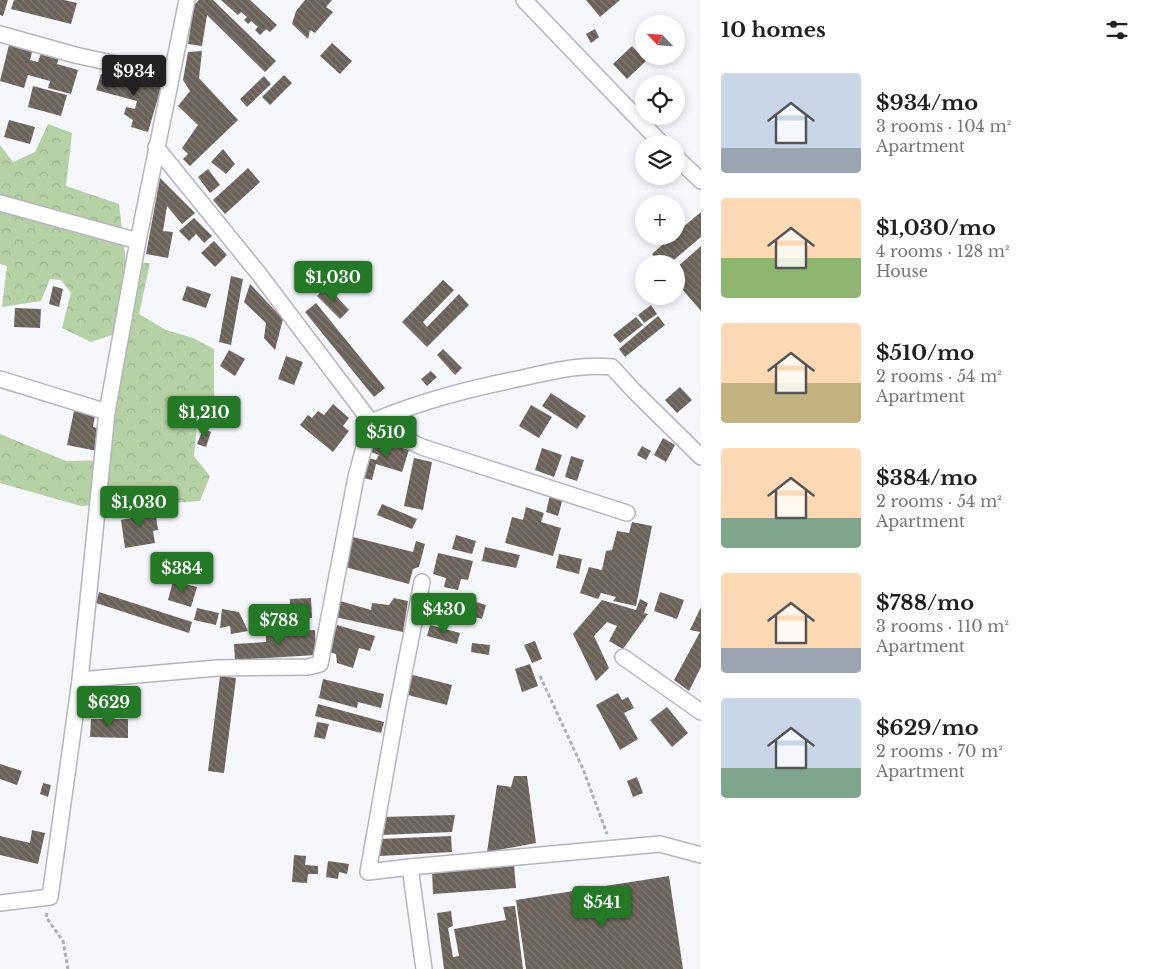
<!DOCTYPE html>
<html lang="en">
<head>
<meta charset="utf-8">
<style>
	:root { --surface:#fff; --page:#f6f6f6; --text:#202124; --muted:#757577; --accent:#237926 }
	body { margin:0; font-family:"Libre Baskerville",serif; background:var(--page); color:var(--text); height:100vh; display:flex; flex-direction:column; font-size:19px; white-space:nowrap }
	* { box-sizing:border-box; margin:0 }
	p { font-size:16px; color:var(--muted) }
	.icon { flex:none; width:28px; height:28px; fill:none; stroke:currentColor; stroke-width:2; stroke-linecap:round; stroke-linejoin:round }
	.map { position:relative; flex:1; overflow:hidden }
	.panel { display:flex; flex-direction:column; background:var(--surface); width:450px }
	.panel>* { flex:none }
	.needle { width:32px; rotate:295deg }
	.buttons { position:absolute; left:635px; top:15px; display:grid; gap:10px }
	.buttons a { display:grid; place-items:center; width:50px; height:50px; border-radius:50%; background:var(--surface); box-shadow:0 2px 8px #0003; font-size:25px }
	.price { position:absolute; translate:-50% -42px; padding:0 11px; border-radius:5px; background:var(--accent); color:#fff; font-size:16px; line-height:32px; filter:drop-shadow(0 1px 2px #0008) }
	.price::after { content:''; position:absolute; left:50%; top:30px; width:15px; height:11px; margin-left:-8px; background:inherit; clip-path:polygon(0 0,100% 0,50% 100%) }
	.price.active { background:#222; color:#fff }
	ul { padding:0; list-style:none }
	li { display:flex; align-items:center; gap:15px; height:125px; padding:0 20px }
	li span { display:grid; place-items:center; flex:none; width:140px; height:100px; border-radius:5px; color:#555 }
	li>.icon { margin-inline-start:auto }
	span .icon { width:60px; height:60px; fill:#fffc; stroke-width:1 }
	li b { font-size:21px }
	h2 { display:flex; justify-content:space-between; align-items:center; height:60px; padding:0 20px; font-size:21px }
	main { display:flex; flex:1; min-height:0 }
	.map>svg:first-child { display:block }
	.forest { fill:url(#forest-crowns) }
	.building { fill:url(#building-back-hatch) }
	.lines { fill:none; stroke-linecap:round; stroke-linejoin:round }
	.minor-casing { stroke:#b5b4c0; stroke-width:18 }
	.path { stroke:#afafb5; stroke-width:3; stroke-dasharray:4 2.5; stroke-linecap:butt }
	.minor { stroke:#fff; stroke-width:15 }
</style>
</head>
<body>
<main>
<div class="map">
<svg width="701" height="969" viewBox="0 0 701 969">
	<defs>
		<pattern id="forest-crowns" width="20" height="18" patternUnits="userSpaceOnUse" patternTransform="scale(1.25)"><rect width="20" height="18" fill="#b6d1a4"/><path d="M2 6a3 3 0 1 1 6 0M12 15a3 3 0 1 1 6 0" fill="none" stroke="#9db48e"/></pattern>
		<pattern id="building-back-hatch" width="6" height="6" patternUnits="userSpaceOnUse" patternTransform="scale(1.25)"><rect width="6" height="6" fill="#6a6259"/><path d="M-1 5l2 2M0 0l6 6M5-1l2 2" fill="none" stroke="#807a74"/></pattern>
	</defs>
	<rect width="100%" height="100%" fill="#f6f6fd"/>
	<polygon class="forest" points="48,124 72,133 66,186 119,204 126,262 150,263 139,314 166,330 193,338 214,349 214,402 212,419 197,425 194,456 210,476 200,501 170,503 134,490 108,504 81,506 0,483 0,434 66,461 111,460 103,388 115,334 91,342 62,328 71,293 61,280 50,279 41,301 2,307 7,266 0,264 0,145 13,162 35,152"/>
	<g class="building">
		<polygon points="0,0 8,0 3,16 0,15"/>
		<polygon points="14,0 64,0 77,3 71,24 11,9"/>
		<polygon points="199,0 213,0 276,61 265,72 207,15 202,46 188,44 194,5"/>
		<polygon points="221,0 250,0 277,25 270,32 266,29 260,35 255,30 258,27 251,21 248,24 244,20 247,17 241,12 238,15"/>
		<polygon points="305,0 332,0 326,7 333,12 315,33 310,30 308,39 292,24 296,11"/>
		<polygon points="586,0 620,0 600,17"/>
		<polygon points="595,29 599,37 591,43 586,34"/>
		<polygon points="332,43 352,61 340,74 320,56"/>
		<polygon points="9,45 32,52 30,60 38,62 41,53 59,57 57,64 78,70 71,94 48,88 50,81 28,75 24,88 0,81"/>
		<polygon points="632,46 646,61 627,79 613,64"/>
		<polygon points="202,51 199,78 238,120 190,166 183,159 188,154 182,148 198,125 178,106 190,91 183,80 188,52"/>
		<polygon points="101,74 128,82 130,75 162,84 148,132 131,127 133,120 124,114 126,107 135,109 137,101 96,90"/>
		<polygon points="284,75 292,83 270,105 262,97"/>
		<polygon points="264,76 271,84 247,107 240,99"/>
		<polygon points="33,86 67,95 61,116 28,107"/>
		<polygon points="9,120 35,127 30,144 4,137"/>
		<polygon points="223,149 235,164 226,174 211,162"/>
		<polygon points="248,168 260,182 225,214 213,200"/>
		<polygon points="208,169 220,185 210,193 198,177"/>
		<polygon points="160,178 195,213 182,224 167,206 163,231 173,232 168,258 146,254"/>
		<polygon points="701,212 701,237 669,264 660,264 652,254 672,236 676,236 676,233"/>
		<polygon points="194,218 212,236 204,243 196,234 189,241 179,231"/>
		<polygon points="214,241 227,255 215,267 201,253"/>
		<polygon points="701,246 701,311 676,282 676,268"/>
		<polygon points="231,276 243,279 231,345 219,342"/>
		<polygon points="443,280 454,290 423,322 427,327 459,294 469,305 427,347 402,322"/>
		<polygon points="250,284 283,319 275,350 264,338 266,323 244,302"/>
		<polygon points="53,286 63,289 59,307 49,304"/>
		<polygon points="187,286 211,294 206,308 182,300"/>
		<polygon points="327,286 349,310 340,319 317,296"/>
		<polygon points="316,303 385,388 374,397 305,312"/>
		<polygon points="651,305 657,314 644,323 638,315"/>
		<polygon points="15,308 41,309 40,328 14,327"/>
		<polygon points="658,316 665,325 625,357 619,349"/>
		<polygon points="636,317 643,325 620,343 613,335"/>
		<polygon points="443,349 462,368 455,375 437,355"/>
		<polygon points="229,350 245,359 235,376 220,366"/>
		<polygon points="286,356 303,362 294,385 278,379"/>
		<polygon points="431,371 437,377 427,386 421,379"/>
		<polygon points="680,387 692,400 677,413 665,400"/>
		<polygon points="551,393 586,416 577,429 542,406"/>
		<polygon points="333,404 349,418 343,426 349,431 333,452 300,425 308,415 312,418 318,411 324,415"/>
		<polygon points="531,405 552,417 539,438 519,426"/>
		<polygon points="74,411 95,415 93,427 101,429 97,451 67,445"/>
		<polygon points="203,429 211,432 206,447 197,444"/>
		<polygon points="663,438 675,445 666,462 654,455"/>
		<polygon points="375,439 409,450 402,472 376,464 372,480 363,478 368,458 376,460 379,455 371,452"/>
		<polygon points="642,446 651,451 646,460 637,455"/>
		<polygon points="542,448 562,455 554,477 535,470"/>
		<polygon points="571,456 584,460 577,481 565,477"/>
		<polygon points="414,458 432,462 423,510 404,506"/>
		<polygon points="550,495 563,498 558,516 546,512"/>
		<polygon points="382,504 417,519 412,529 377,515"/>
		<polygon points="147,505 149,517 156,516 158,530 153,531 155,543 125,548 121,520 131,518 129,508"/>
		<polygon points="526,507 544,513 541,522 561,528 553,556 505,543 512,517 523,520"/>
		<polygon points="632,522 652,526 636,606 613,601 616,597 601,593 598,599 580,593 589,567 602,570 606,551 612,550 617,531 629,533"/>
		<polygon points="456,535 476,541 472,554 452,549"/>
		<polygon points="353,537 413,552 416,541 425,544 419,567 413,569 409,584 345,567"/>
		<polygon points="485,547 520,555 516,568 482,561"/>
		<polygon points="438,553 473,561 468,580 461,579 458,590 444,587 446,578 433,574"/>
		<polygon points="559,554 582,559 579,574 556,568"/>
		<polygon points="173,581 197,587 191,607 168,600"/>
		<polygon points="99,592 192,622 189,633 96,603"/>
		<polygon points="660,592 684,600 677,619 654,611"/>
		<polygon points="448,594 486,605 482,619 444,608"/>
		<polygon points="311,598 312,618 290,619 290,599"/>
		<polygon points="394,598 408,601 403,632 335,617 340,601 371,610 372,603 389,605"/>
		<polygon points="640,599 648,603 644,613 648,614 623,649 609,641 617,626 607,622 594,636 609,668 596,681 573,634 602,600 636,610"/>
		<polygon points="701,607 701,667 689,691 674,680 700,632 690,630"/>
		<polygon points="197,608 219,613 216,625 194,620"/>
		<polygon points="222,609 239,612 248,631 231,634 230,626 220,628"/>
		<polygon points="337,625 375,636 370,651 359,648 353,668 337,663 336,654 329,652"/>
		<polygon points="430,625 460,633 457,644 427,636"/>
		<polygon points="315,630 316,655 235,660 234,644 266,642 266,633"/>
		<polygon points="535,641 542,659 532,663 524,645"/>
		<polygon points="472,643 490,645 489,655 471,652"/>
		<polygon points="530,664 538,686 522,692 515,669"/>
		<polygon points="409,674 452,685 447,705 404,694"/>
		<polygon points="220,676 236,678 224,773 208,771"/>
		<polygon points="323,679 384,694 381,708 358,702 357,708 319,698"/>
		<polygon points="618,693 622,700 628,697 634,708 624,713 638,739 620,750 596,705"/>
		<polygon points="318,704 384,722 381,733 315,716"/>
		<polygon points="667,707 688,733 672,747 650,720"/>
		<polygon points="91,719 128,719 128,738 90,737"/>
		<polygon points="317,722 329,724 325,739 314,737"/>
		<polygon points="0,764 22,771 17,785 0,779"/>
		<polygon points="514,776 527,776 536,843 487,852 497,785 511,787"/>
		<polygon points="637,777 643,793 633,797 627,781"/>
		<polygon points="43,783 51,785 48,797 40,794"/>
		<polygon points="455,815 452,832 381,835 382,817"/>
		<polygon points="32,830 45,833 38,864 0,855 0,836 30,843"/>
		<polygon points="451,836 452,852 380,856 379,839"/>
		<polygon points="294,855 306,856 305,865 318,866 318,874 308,874 307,883 292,882"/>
		<polygon points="328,861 349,864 347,874 339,872 338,879 326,877"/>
		<polygon points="514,865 516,888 433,894 432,871"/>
		<polygon points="669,876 683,969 526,969 516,900"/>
		<polygon points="515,906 523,969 444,969 437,913 451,911 453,926 448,928 453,957 459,956 454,929 506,920 503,907"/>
	</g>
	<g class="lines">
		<defs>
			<g id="minor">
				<polyline points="524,0 662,144"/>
				<polyline points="0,34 75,55 171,76"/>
				<polyline points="156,147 259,274 371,422 422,447 627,513"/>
				<polyline points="676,157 701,181"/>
				<polyline points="0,203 138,241"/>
				<polyline points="0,379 107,412"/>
				<path d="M371,422C421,401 468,389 522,378C554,371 579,364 612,367L634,391L701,457"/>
				<polyline points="422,582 397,708 368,872 410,867 424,969"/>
				<polyline points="623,657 701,712"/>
				<polyline points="80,680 217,668 308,667 320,664 356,477 371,422"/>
				<polyline points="410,867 660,844 701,855"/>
				<polyline points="0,903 50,897 80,680 107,412 138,241 187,0"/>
			</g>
		</defs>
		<use href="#minor" class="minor-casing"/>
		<g class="path">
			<polyline points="540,676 583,769 607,834"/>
			<polyline points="47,913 46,917 63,941 68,969"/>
		</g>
		<use href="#minor" class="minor"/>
	</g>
</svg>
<div class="buttons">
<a><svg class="needle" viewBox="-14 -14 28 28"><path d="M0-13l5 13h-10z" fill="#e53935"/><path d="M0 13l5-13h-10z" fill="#757577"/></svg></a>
<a><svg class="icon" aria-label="locate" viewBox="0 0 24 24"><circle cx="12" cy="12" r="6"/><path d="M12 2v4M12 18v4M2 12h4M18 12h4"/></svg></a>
<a><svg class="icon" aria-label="layers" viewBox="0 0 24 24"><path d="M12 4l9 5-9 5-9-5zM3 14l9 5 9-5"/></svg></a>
<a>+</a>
<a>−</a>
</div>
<b class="price active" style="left:134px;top:97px">$934</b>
<b class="price" style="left:333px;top:303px">$1,030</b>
<b class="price" style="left:204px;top:438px">$1,210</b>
<b class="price" style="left:386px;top:458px">$510</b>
<b class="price" style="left:139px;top:528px">$1,030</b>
<b class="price" style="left:182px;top:594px">$384</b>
<b class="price" style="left:444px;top:635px">$430</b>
<b class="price" style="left:279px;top:646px">$788</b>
<b class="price" style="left:109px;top:728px">$629</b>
<b class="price" style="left:602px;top:928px">$541</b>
</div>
<section class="panel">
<h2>10 homes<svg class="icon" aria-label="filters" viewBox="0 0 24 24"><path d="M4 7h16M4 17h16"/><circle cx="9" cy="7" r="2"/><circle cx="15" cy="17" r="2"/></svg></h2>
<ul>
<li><span style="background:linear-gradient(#c9d6e8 75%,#9aa5b1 0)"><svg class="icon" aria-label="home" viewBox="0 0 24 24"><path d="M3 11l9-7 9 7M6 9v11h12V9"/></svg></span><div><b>$934/mo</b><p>3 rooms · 104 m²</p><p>Apartment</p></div></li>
<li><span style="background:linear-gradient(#ffd9b3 60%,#8fb573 0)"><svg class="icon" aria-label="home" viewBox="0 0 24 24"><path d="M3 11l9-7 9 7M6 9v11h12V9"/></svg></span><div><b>$1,030/mo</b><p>4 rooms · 128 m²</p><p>House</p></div></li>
<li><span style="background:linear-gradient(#ffd9b3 60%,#c2b280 0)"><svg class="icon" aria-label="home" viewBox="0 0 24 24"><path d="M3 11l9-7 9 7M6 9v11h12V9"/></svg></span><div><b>$510/mo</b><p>2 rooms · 54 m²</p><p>Apartment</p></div></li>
<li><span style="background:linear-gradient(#ffd9b3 70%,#7fa58c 0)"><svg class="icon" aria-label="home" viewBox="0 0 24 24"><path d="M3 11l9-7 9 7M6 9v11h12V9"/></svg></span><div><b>$384/mo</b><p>2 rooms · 54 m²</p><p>Apartment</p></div></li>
<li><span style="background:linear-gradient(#ffd9b3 75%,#9aa5b1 0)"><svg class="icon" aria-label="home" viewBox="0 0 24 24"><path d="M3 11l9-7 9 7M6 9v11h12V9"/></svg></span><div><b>$788/mo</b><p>3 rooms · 110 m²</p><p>Apartment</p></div></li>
<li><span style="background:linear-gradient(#c9d6e8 70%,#7fa58c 0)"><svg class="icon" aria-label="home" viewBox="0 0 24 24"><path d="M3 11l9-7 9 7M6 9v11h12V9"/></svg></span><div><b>$629/mo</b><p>2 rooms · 70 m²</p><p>Apartment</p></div></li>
</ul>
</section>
</main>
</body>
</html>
